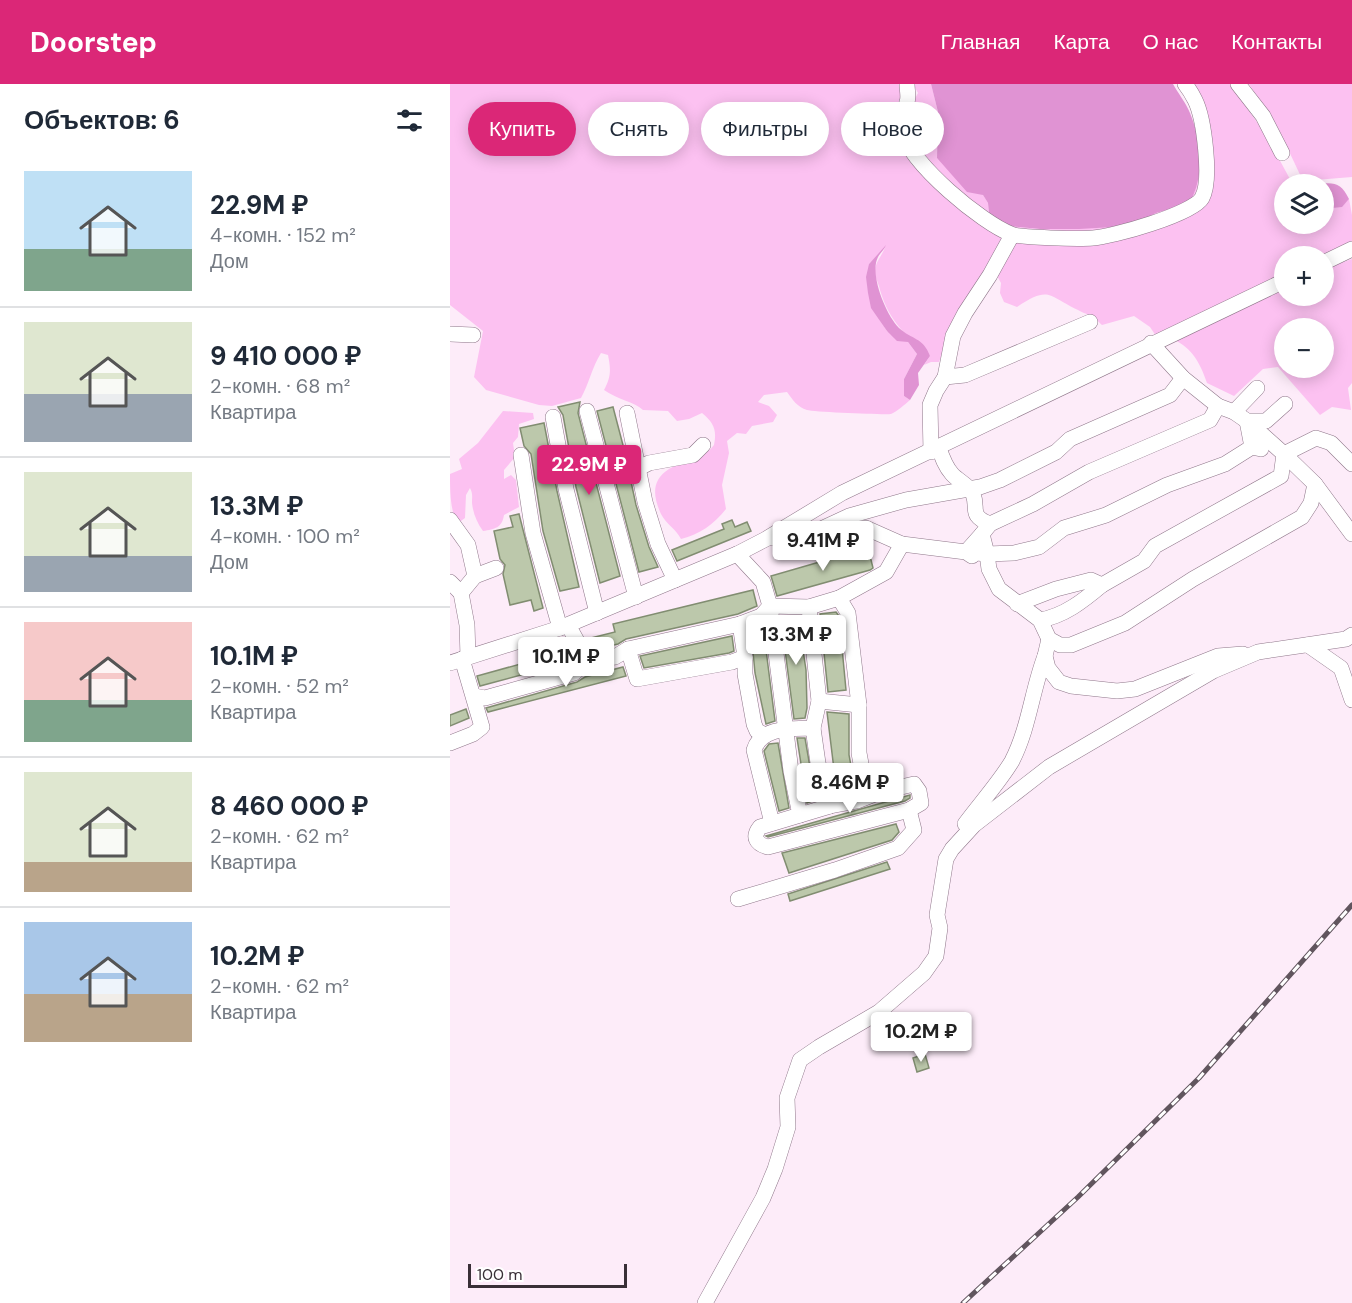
<!DOCTYPE html>
<html lang="ru">
<head>
<meta charset="utf-8">
<style>
	:root { --surface:#fff; --page:#f2f2f3; --text:#1f2937; --muted:#747a83; --line:#e0e1e3; --accent:#db2777 }
	body { margin:0; font-family:"DM Sans",sans-serif; background:var(--page); color:var(--text); height:100vh; display:flex; flex-direction:column; font-size:22px; white-space:nowrap }
	* { box-sizing:border-box; margin:0 }
	p { font-size:20px; color:var(--muted) }
	.icon { flex:none; width:33px; height:33px; fill:none; stroke:currentColor; stroke-width:2; stroke-linecap:round; stroke-linejoin:round }
	.map { position:relative; flex:1; overflow:hidden }
	.panel { display:flex; flex-direction:column; background:var(--surface); width:450px }
	.panel>* { flex:none }
	.hud { position:absolute; left:18px; top:18px; width:570px; height:54px; display:flex; gap:12px }
	.tools { position:absolute; left:824px; top:90px; display:grid; gap:12px }
	.tools a { display:grid; place-items:center; width:60px; height:60px; border-radius:50%; background:var(--surface); box-shadow:0 3px 15px #0003; font-size:30px }
	.scale { position:absolute; left:18px; bottom:15px; width:159px; box-sizing:border-box; padding-left:6px; border:3px solid #392f37; border-top:0; font-size:16px; line-height:21px; white-space:nowrap; color:#392f37; -webkit-text-stroke:4px #fff; paint-order:stroke }
	.price { position:absolute; translate:-50% -51px; padding:0 14px; border-radius:6px; background:#fff; color:#222; font-size:20px; line-height:39px; filter:drop-shadow(0 2px 3px #0008) }
	.price::after { content:''; position:absolute; left:50%; top:36px; width:18px; height:14px; margin-left:-9px; background:inherit; clip-path:polygon(0 0,100% 0,50% 100%) }
	.price.current { background:var(--accent); color:#fff }
	ul { padding:0; list-style:none }
	li { display:flex; align-items:center; gap:18px; height:150px; padding:0 24px }
	li+li { border-top:2px solid var(--line) }
	li span { display:grid; place-items:center; flex:none; width:168px; height:120px; border-radius:0px; color:#555 }
	li>.icon { margin-inline-start:auto }
	span .icon { width:72px; height:72px; fill:#fffc; stroke-width:1 }
	li b { font-size:26px }
	h2 { display:flex; justify-content:space-between; align-items:center; height:72px; padding:0 24px; font-size:26px }
	.tag { padding:0 21px; border-radius:27px; background:var(--surface); box-shadow:0 3px 15px #0003; font-size:21px; line-height:54px }
	.tag.current { background:var(--accent); color:#fff }
	header { display:flex; align-items:center; gap:36px; box-sizing:border-box; height:84px; padding:0 30px; background:var(--accent); color:#fff }
	header strong { font-size:28px }
	nav { display:flex; gap:33px; margin-inline-start:auto; font-size:21px }
	main { display:flex; flex:1; min-height:0 }
	.map>svg:first-child { display:block }
	.green { fill:#fcc1f1; fill-rule:evenodd }
	.water { fill:#e093d3 }
	.building { fill:#bcc8ab; stroke:#818d71; stroke-width:1.5 }
	.lines { fill:none; stroke-linecap:round; stroke-linejoin:round }
	.minor-casing { stroke:#8f778a; stroke-width:16 }
	.minor { stroke:#fff; stroke-width:15 }
	.rail-casing { stroke:#61555e; stroke-width:5 }
	.rail { stroke:#fff; stroke-width:3; stroke-dasharray:9; stroke-linecap:butt }
</style>
</head>
<body>
<header>
<strong>Doorstep</strong>
<nav><a>Главная</a><a>Карта</a><a>О нас</a><a>Контакты</a></nav>
</header>
<main>
<section class="panel">
<h2>Объектов: 6<svg class="icon" aria-label="filters" viewBox="0 0 24 24"><path d="M4 7h16M4 17h16"/><circle cx="9" cy="7" r="2"/><circle cx="15" cy="17" r="2"/></svg></h2>
<ul>
<li><span style="background:linear-gradient(#bfe0f5 65%,#7fa58c 0)"><svg class="icon" aria-label="home" viewBox="0 0 24 24"><path d="M3 11l9-7 9 7M6 9v11h12V9"/></svg></span><div><b>22.9M ₽</b><p>4-комн. · 152 m²</p><p>Дом</p></div></li>
<li><span style="background:linear-gradient(#dfe7d0 60%,#9aa5b1 0)"><svg class="icon" aria-label="home" viewBox="0 0 24 24"><path d="M3 11l9-7 9 7M6 9v11h12V9"/></svg></span><div><b>9 410 000 ₽</b><p>2-комн. · 68 m²</p><p>Квартира</p></div></li>
<li><span style="background:linear-gradient(#dfe7d0 70%,#9aa5b1 0)"><svg class="icon" aria-label="home" viewBox="0 0 24 24"><path d="M3 11l9-7 9 7M6 9v11h12V9"/></svg></span><div><b>13.3M ₽</b><p>4-комн. · 100 m²</p><p>Дом</p></div></li>
<li><span style="background:linear-gradient(#f6c9c9 65%,#7fa58c 0)"><svg class="icon" aria-label="home" viewBox="0 0 24 24"><path d="M3 11l9-7 9 7M6 9v11h12V9"/></svg></span><div><b>10.1M ₽</b><p>2-комн. · 52 m²</p><p>Квартира</p></div></li>
<li><span style="background:linear-gradient(#dfe7d0 75%,#b9a48a 0)"><svg class="icon" aria-label="home" viewBox="0 0 24 24"><path d="M3 11l9-7 9 7M6 9v11h12V9"/></svg></span><div><b>8 460 000 ₽</b><p>2-комн. · 62 m²</p><p>Квартира</p></div></li>
<li><span style="background:linear-gradient(#a9c7e8 60%,#b9a48a 0)"><svg class="icon" aria-label="home" viewBox="0 0 24 24"><path d="M3 11l9-7 9 7M6 9v11h12V9"/></svg></span><div><b>10.2M ₽</b><p>2-комн. · 62 m²</p><p>Квартира</p></div></li>
</ul>
</section>
<div class="map">
<svg width="902" height="1219" viewBox="0 0 902 1219">
	<rect width="100%" height="100%" fill="#fdecf9"/>
	<g class="green">
		<path d="M0,0H453L455,63L461,80L554,153L500,249L489,278H481L474,281L480,272C455,250 440,239 430,206C429,200 425,194 425,188C425,177 433,171 435,163L419,180L430,236L437,247L458,258L467,270L454,295V312L460,316C454,321 448,327 441,330C436,331 364,328 357,326C347,323 343,316 337,308L314,311L308,318L319,322L327,331L323,338L302,342L296,350L287,349L277,357L279,369L272,401L276,425C263,441 250,450 231,455C226,445 216,440 211,430C203,413 201,396 219,385C227,380 238,379 246,376C253,373 259,367 264,361C267,346 264,339 252,329L239,335L227,337L218,327L193,326C185,318 166,315 154,306C161,293 161,286 158,271L151,269C142,283 139,300 131,314L102,322L89,321L36,306L24,293L33,247L0,221Z"/>
		<polygon points="463,0 481,0 488,28 487,74 533,111 538,119 539,129 493,95 458,50 459,25 468,9"/>
		<path d="M740,0H780L816,51L841,97L848,100H834V140H873V119L891,123L899,115L902,131V160L873,172H834V193L706,252L700,243L684,232L652,241C640,229 641,233 628,226C598,212 600,201 567,223L554,218L550,209L551,199L546,190L558,142L590,145L681,142L706,129L739,120L751,77Z"/>
		<polygon points="799,0 902,0 902,93 853,97 828,44"/>
		<path d="M902,175V299L898,304L901,326L882,323L870,331L828,283L813,285L784,312L757,299C750,279 743,265 723,255L834,202V212H873V185ZM834,244H873V284H834Z"/>
		<path d="M53,327L83,329L84,335L69,340L68,353L63,359L65,373L54,386V395L61,391L66,396L69,423L54,431C52,444 45,445 33,447C27,439 23,429 22,419C22,412 23,410 20,404L16,411L15,434L8,439C0,429 0,405 0,390L12,385L9,375L28,359Z"/>
	</g>
	<g class="water">
		<path d="M481,0H723C728,9 736,19 740,29C752,58 755,92 739,120L706,129L681,142L629,145H590L558,142L539,129L538,119L533,111L517,108L487,74L488,28Z"/>
		<path d="M868,100C885,98 891,99 899,115L892,123L882,124L873,119V100Z"/>
		<path d="M436,161C434,166 430,169 428,173C419,190 436,231 449,244C462,256 473,253 480,272L468,289L469,301L460,316L454,312V295L467,270L458,258L447,257L437,247L421,224L418,209L416,193L419,180Z"/>
	</g>
	<g class="building">
		<polygon points="130,318 128,329 170,492 150,499 126,403 113,331 108,323"/>
		<polygon points="163,323 174,365 186,421 199,463 208,483 189,488 147,327"/>
		<polygon points="94,339 107,407 129,503 110,507 93,447 81,370 74,362 70,344"/>
		<polygon points="69,430 93,524 84,527 81,516 60,521 53,490 55,481 50,475 44,447 63,443 60,432"/>
		<polygon points="282,436 285,443 297,438 301,447 227,477 222,466 274,445 272,440"/>
		<polygon points="418,464 423,484 420,486 327,512 321,492"/>
		<polygon points="303,506 307,522 288,530 176,555 168,560 143,566 137,555 165,548 163,540"/>
		<polygon points="386,528 389,532 396,606 378,608 370,530"/>
		<polygon points="348,533 356,586 357,624 355,634 344,635 331,535"/>
		<polygon points="313,542 325,637 316,640 305,589 301,546"/>
		<polygon points="282,552 284,567 279,569 194,584 190,572"/>
		<polygon points="121,566 123,577 30,602 27,592"/>
		<polygon points="173,583 176,592 38,628 36,624 127,598 135,593"/>
		<polygon points="16,625 19,634 0,642 0,631"/>
		<polygon points="377,628 399,630 399,671 402,687 406,693 408,706 404,708 387,710"/>
		<polygon points="347,654 355,654 362,695 365,716 357,719"/>
		<polygon points="328,659 339,724 329,727 314,667 319,660"/>
		<polygon points="460,711 460,714 455,717 318,753 316,752"/>
		<polygon points="446,740 449,748 442,756 339,789 332,769"/>
		<polygon points="437,778 440,785 340,817 338,810"/>
		<polygon points="475,970 479,984 467,988 463,974"/>
	</g>
	<g class="lines">
		<defs>
			<g id="minor">
				<path d="M457,0C457,6 459,13 457,18C455,30 450,37 453,49C461,80 532,139 561,150C569,154 631,155 643,154C662,153 743,130 752,114C762,96 754,34 745,16C742,10 739,5 735,0"/>
				<polyline points="788,0 813,32 832,69"/>
				<polyline points="873,179 902,165"/>
				<polyline points="0,250 23,251"/>
				<polyline points="701,259 733,294 768,322 784,328 797,337 816,337 835,320"/>
				<polyline points="495,293 515,291 640,238"/>
				<polyline points="137,327 186,513"/>
				<polyline points="784,328 807,304"/>
				<polyline points="177,329 195,418 208,460 225,496"/>
				<polyline points="103,333 116,405 147,529"/>
				<path d="M489,364C492,373 495,382 502,390C508,397 519,401 523,410C529,425 518,431 540,440L532,450L537,470L539,485L549,505L590,536L599,555L610,561H621L675,539L743,495L852,433L861,419L865,400"/>
				<polyline points="481,368 480,321 486,307 495,293 503,252 515,229 540,191 562,151"/>
				<polyline points="71,371 83,449 110,544"/>
				<polyline points="902,380 881,359 866,354 834,370 865,400 902,450"/>
				<polyline points="189,384 199,379 243,371 253,361"/>
				<polyline points="0,436 18,461 25,492 11,509"/>
				<polyline points="540,440 583,420 639,388 760,336 768,322"/>
				<polyline points="371,445 399,432 456,416 530,403 550,396 606,368 620,355 720,311 733,294"/>
				<polyline points="532,450 516,468 537,470 564,469 589,463 614,444 656,431 717,401 775,380 802,363 811,365"/>
				<polyline points="324,454 371,445 416,444 452,460 516,468 522,472"/>
				<polyline points="287,470 313,498 320,522 341,687 350,731"/>
				<polyline points="25,492 46,484"/>
				<polyline points="0,498 11,509 17,541 18,573"/>
				<polyline points="389,514 398,529 409,621 409,669 412,685 427,700 430,708"/>
				<polyline points="567,520 606,505 641,496 652,501 694,477 705,462 831,392 834,370 797,337 802,363"/>
				<polyline points="359,523 369,617 363,644"/>
				<path d="M590,536C614,532 633,517 652,501"/>
				<polyline points="118,541 138,577"/>
				<polyline points="599,555 595,572 598,584 609,598 621,602 667,607 685,605 768,572 793,570"/>
				<polyline points="858,561 891,584 902,616"/>
				<polyline points="178,565 290,540 311,532 320,522 359,523 389,514 436,488 452,460"/>
				<polyline points="295,573 295,590 304,640 307,647 315,651"/>
				<polyline points="0,579 110,544 287,470 316,455 392,409 834,197"/>
				<polyline points="24,612 35,614 124,589 138,577 165,573 178,565 187,595 282,578 295,573 290,540"/>
				<polyline points="369,617 409,621"/>
				<polyline points="0,659 23,650 32,643 12,575"/>
				<path d="M464,700L469,707L471,719L459,726L318,763C306,760 302,753 310,743L380,722L407,717L430,708Z"/>
				<path d="M322,739L304,666C311,642 343,645 363,644L368,679L380,722"/>
				<path d="M515,740C529,721 551,696 562,677C579,644 582,606 595,572"/>
				<polyline points="288,815 385,786 448,764 464,746 459,726"/>
				<polyline points="255,1219 313,1114 325,1085 338,1043 337,1014 350,976 369,963 429,928 474,889 486,872 490,844 487,831 496,775 502,765 524,741 599,683 763,587 808,568 896,555 902,551"/>
			</g>
		</defs>
		<use href="#minor" class="minor-casing"/>
		<use href="#minor" class="minor"/>
		<defs>
			<polyline id="rail" points="513,1219 628,1113 749,994 902,821"/>
		</defs>
		<use href="#rail" class="rail-casing"/>
		<use href="#rail" class="rail"/>
	</g>
</svg>
<div class="tools">
<a><svg class="icon" aria-label="layers" viewBox="0 0 24 24"><path d="M12 4l9 5-9 5-9-5zM3 14l9 5 9-5"/></svg></a>
<a>+</a>
<a>−</a>
</div>
<div class="scale">100 m</div>
<b class="price current" style="left:139px;top:412px">22.9M ₽</b>
<b class="price" style="left:373px;top:488px">9.41M ₽</b>
<b class="price" style="left:346px;top:582px">13.3M ₽</b>
<b class="price" style="left:116px;top:604px">10.1M ₽</b>
<b class="price" style="left:400px;top:730px">8.46M ₽</b>
<b class="price" style="left:471px;top:979px">10.2M ₽</b>
<div class="hud">
<a class="tag current">Купить</a>
<a class="tag">Снять</a>
<a class="tag">Фильтры</a>
<a class="tag">Новое</a>
</div>
</div>
</main>
</body>
</html>
